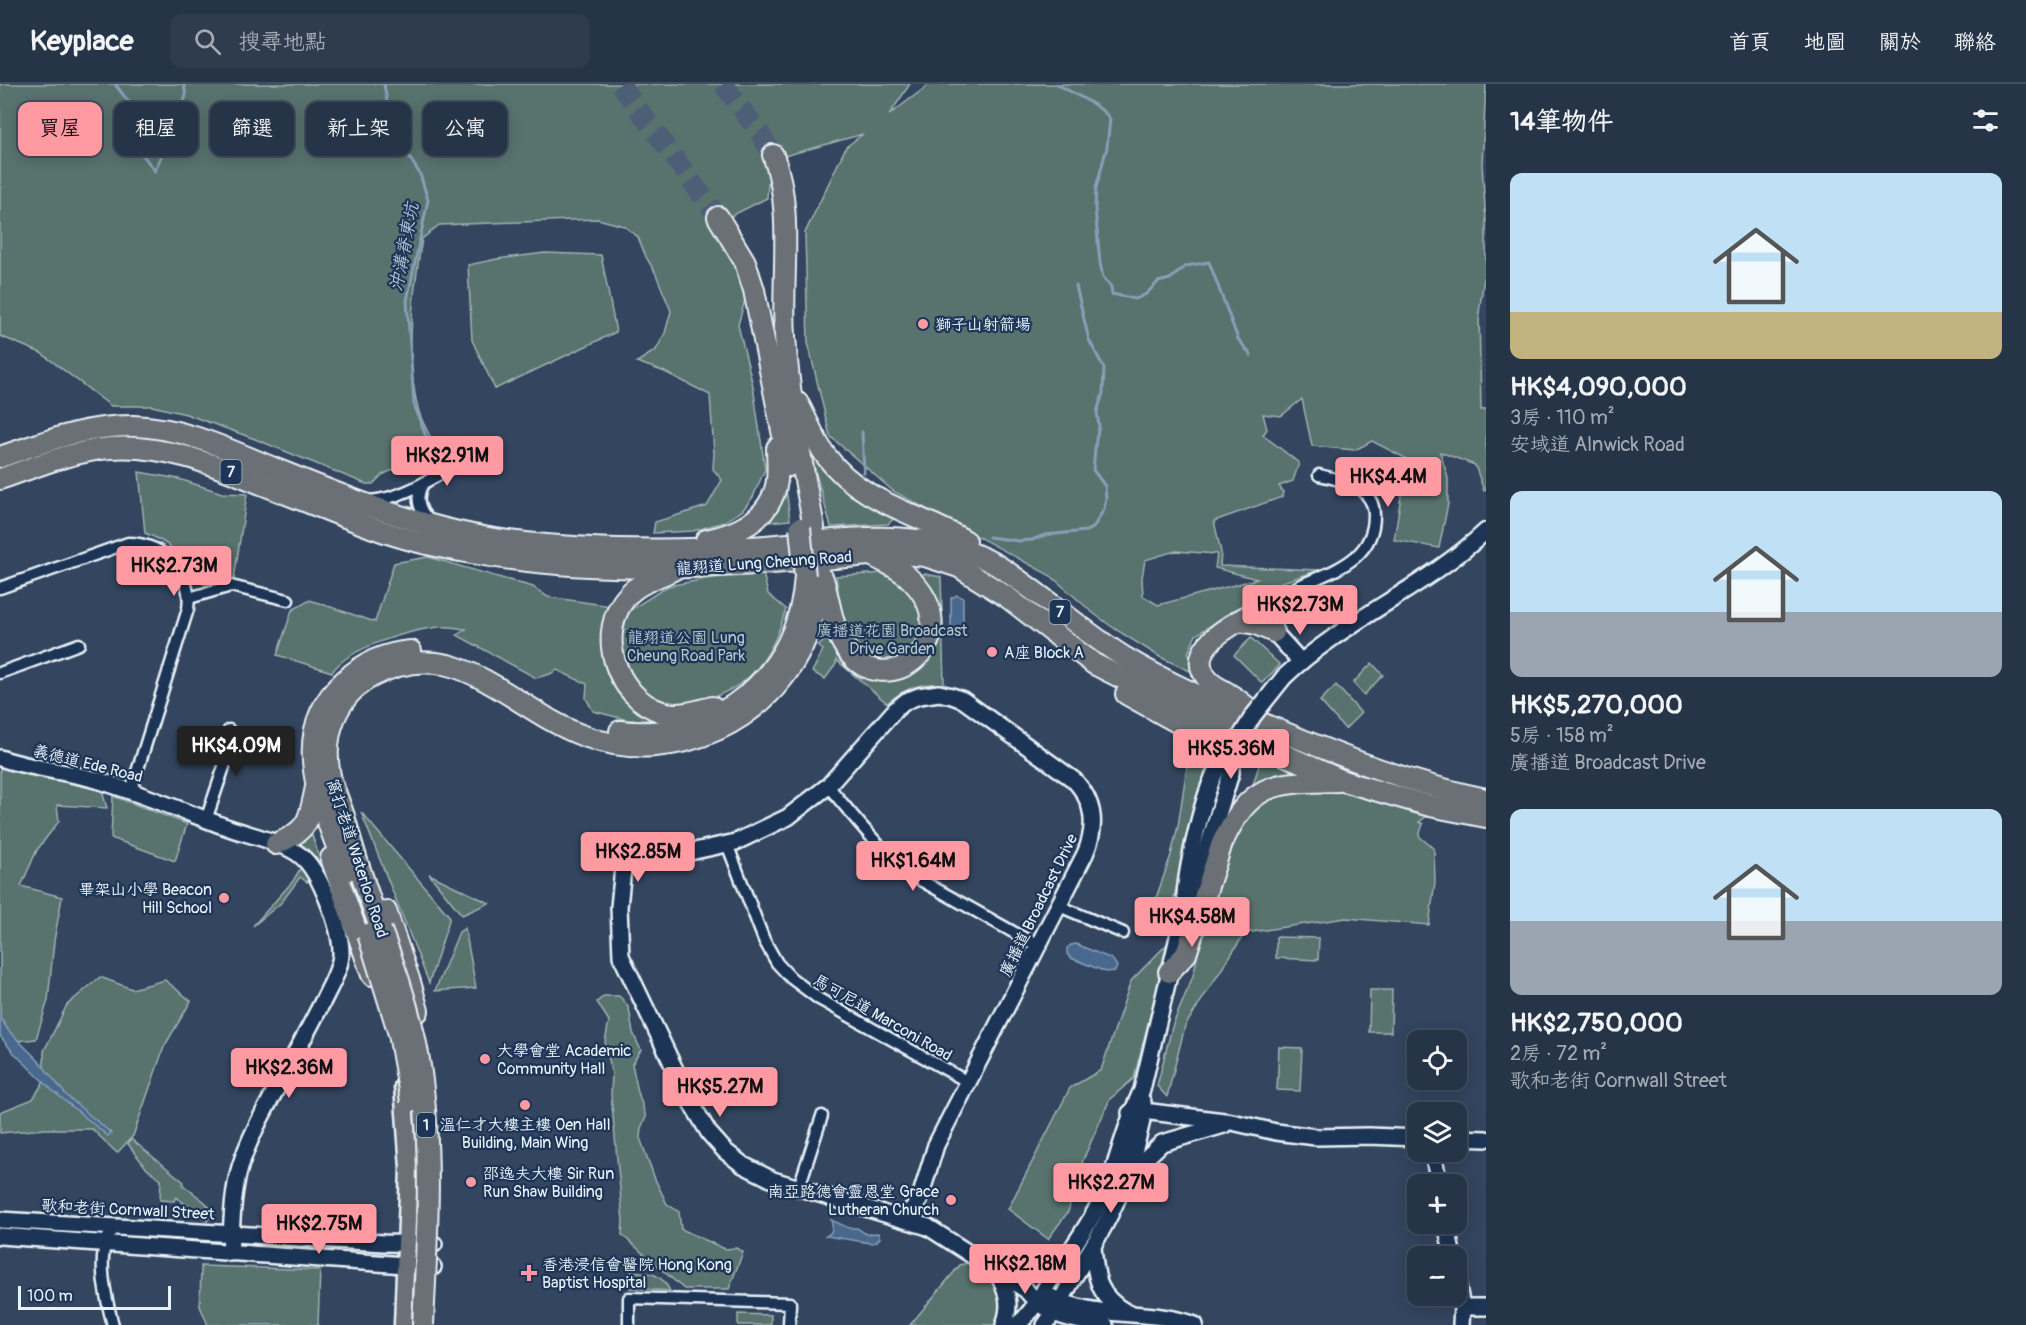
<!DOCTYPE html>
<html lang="zh-TW">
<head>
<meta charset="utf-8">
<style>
	:root { --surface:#263447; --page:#2e3c4e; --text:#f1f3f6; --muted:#a4aab4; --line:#424f60; --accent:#ff9aa2 }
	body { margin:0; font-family:Pangolin,"LXGW WenKai TC",sans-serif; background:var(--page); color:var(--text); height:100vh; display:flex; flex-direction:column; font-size:22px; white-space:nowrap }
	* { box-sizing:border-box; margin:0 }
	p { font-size:20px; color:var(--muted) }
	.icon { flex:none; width:33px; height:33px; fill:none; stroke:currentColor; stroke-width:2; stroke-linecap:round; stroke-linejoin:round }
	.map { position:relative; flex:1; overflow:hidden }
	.sheet { display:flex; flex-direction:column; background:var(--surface); width:540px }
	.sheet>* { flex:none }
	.hud { position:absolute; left:18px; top:18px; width:570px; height:54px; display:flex; gap:12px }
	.controls { position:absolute; left:1407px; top:946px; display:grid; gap:12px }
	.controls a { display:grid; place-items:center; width:60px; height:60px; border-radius:12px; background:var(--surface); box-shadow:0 3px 15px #0003,0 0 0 2px var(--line); font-size:30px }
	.scale { position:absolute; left:18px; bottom:15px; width:153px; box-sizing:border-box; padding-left:6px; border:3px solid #e8f1f8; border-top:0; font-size:16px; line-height:21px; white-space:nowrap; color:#e8f1f8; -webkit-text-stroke:4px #1d3557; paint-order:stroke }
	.price { position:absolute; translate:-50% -51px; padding:0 14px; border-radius:6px; background:var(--accent); color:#111; font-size:20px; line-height:39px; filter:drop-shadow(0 2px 3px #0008) }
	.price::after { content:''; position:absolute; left:50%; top:36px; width:18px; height:14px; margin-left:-9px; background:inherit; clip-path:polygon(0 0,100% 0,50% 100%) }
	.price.on { background:#222; color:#fff }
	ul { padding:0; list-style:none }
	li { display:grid; align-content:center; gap:12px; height:318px; padding:0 24px }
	li span { display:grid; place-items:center; height:186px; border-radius:12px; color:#555 }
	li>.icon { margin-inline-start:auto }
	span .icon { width:108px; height:108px; fill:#fffc; stroke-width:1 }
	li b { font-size:26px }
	h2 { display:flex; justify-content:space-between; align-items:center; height:72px; padding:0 24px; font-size:26px }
	.chip { padding:0 21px; border-radius:12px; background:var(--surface); box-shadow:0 3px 15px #0003,0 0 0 2px var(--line); font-size:21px; line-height:54px }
	.chip.on { background:var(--accent); color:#111 }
	header { display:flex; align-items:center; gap:36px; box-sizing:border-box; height:84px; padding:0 30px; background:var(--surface); border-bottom:2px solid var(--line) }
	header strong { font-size:28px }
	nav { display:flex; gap:33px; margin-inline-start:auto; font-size:21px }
	.search { width:420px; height:54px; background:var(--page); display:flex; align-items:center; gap:15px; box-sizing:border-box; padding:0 21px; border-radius:12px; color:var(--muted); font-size:22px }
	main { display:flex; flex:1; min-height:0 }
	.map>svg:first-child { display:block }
	.green { fill:#58726e; stroke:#a0b2b3; stroke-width:1.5; fill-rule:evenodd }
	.water { fill:#48688e; stroke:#889fb8; stroke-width:1.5 }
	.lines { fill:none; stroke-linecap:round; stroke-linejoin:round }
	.stream { stroke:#889fb8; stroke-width:3 }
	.highway-tunnel { stroke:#4e5f76; stroke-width:20; stroke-dasharray:20 10; stroke-linecap:butt }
	.street-casing { stroke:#e8f1f8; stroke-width:15 }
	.secondary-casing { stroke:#e8f1f8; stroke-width:20 }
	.primary-casing { stroke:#e8f1f8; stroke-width:21 }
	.highway-casing { stroke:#e8f1f8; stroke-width:24 }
	.street { stroke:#1d3557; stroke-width:10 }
	.secondary { stroke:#1d3557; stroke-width:15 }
	.primary { stroke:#6b7074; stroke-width:16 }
	.highway { stroke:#6b7074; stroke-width:20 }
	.secondary-bridge-casing { stroke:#e8f1f8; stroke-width:20; stroke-linecap:butt }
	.highway-bridge-casing { stroke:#e8f1f8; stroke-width:24; stroke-linecap:butt }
	.secondary-bridge { stroke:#1d3557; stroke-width:15 }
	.highway-bridge { stroke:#6b7074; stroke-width:20 }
	.poi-dot { fill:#ff9aa2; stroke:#1d3557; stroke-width:2 }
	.labels { text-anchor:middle; stroke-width:4.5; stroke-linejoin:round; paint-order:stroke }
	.shield { fill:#1d3557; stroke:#abb9c8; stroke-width:1.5 }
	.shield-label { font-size:15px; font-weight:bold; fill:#e8f1f8 }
	.poi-label { font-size:16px; fill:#e8f1f8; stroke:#1d3557; text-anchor:start }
	.street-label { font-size:16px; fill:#e8f1f8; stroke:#1d3557 }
	.park-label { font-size:16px; fill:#b6c5c8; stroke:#1d3557 }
	.water-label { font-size:18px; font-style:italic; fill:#b0c1d3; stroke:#1d3557 }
</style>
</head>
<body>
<header>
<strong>Keyplace</strong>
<div class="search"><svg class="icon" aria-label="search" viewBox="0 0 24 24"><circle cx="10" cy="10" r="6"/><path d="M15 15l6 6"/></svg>搜尋地點</div>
<nav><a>首頁</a><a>地圖</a><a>關於</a><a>聯絡</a></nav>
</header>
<main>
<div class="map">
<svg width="1486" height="1241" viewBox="0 0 1486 1241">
	<rect width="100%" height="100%" fill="#33455f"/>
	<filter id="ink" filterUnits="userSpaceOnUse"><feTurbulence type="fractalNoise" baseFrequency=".0167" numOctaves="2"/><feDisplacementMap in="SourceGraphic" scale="12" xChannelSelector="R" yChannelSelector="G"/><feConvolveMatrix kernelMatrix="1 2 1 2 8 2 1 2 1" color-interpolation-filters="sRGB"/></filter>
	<g filter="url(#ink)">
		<g class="green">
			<path d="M0,0H910L889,31L930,0H1486L1482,81L1486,137V180L1479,229L1481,326L1486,325V406L1484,407L1475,381L1440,368L1448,394V420L1439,464L1394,456L1407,375L1372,357L1355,366L1312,362L1302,315L1281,332L1263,330L1267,345L1263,351L1299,379L1293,397L1279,402L1283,408L1282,413L1214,437L1221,468L1220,482L1320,486L1273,501L1196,551L1188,569L1191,574L1192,588L1160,573L1115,545L1093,529L1051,492L893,407L830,352L808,259L805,149L846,63L863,50L770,76L767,114L713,141L739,188L745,216L738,241L753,302L765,385L753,413L742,427L724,438L693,447L653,449L655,438L707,422L722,396L713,385L714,369L710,311L665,288L637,278L656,266L665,249L671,227L655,188L646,173L638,153L624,142L598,135L439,141L422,155C413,209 404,274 419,328C422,338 428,348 433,358L407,373L395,385L382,391L373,400H366L255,355L186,330L152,322H111L41,269L0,252ZM1175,467L1217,470L1215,484L1257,495L1158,521L1143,512L1142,494L1145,476Z"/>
			<polygon points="545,169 601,171 616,248 495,305 472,256 468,181 497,175"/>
			<polygon points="811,372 838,400 898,431 888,440 831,443"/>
			<path d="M139,388L179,395L222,409L247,410L234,495L205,501L193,494C185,470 167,458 145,449Z"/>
			<polygon points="786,403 790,436 769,438"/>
			<path d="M428,473L533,503L548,513L632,525L668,502L717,493L763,489L768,510L786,525C779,548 770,572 752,590C733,609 684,629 658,618C638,611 624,588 612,573C619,611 618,615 655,634L653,636H628L593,627L586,614L587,600L557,586L550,590L536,594L457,551L466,545C457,544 447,542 438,543C408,547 349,563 332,588L277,571L292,526L310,516L375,538L394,479Z"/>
			<path d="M886,489L925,490L941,493L944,600C921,598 905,604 887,619L836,576V580L825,595L812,588L823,566L818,562L843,542L836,492Z"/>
			<polygon points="1251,554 1280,581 1262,599 1234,571"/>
			<polygon points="1372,579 1383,591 1364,611 1353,599"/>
			<polygon points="1336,601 1361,629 1345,645 1320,617"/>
			<polygon points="1190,663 1205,668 1210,675 1209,682 1164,850 1145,846 1171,771 1178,742"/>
			<polygon points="1282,673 1292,690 1251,707 1260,678"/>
			<polygon points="0,682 102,707 107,724 57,721 59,737 37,766 21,802 62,813 54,857 48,916 36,955 8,958 0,951"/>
			<polygon points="1341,706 1427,732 1419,738 1423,740 1419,752 1434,765 1435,798 1429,841 1346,834 1245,849 1185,942 1167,1013 1157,1002 1172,943 1193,892 1205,839 1245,726 1271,709"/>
			<polygon points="113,712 187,740 175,777 111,754"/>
			<polygon points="361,728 450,833 429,899"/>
			<polygon points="311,748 322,781 306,765 297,760"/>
			<polygon points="303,780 312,793 307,798 300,793 282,818 253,842 293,797"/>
			<polygon points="429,790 489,819 462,831"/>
			<polygon points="465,844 476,904 435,907 459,848"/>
			<polygon points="1276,853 1319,854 1318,876 1276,874"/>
			<polygon points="1169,858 1134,994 1110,1015 1083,1076 1068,1128 1048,1155 1008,1125 1070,1004 1101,986 1131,897"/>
			<polygon points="100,893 132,905 165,896 191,917 164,963 133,1052 117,1069 92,1045 45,1045 0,1049 0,1028 33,1015 44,997 44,967 67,921"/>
			<polygon points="1370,906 1392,906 1391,948 1369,948"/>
			<path d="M604,912H619C633,924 629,932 633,948C635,954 638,960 641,966L632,980L638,1008L646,1033L641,1044L640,1054L655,1095L667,1120L679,1128L681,1145L725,1165L736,1164L743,1168L729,1205H684L622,1151L623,1137L611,1011L612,989L605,958L609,937L597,918Z"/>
			<polygon points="1279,963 1302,964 1300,1007 1277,1006"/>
			<polygon points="131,1055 184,1098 183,1101 205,1118 214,1129 207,1137 176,1113 174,1117 160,1116 161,1095 147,1085 128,1060"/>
			<polygon points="971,1178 994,1192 1004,1231 995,1241 910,1241 960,1181"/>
			<polygon points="201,1182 320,1186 318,1241 208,1241 200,1222"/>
			<path d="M631,1187C649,1189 661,1188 670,1207L629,1204Z"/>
			<polygon points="738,1230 771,1231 771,1241 738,1241"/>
		</g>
		<g class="water">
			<polygon points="957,511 963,514 963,543 957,547 951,543 951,514"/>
			<polygon points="1076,860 1112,875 1117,882 1115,887 1106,888 1071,874 1067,870 1067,864 1071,861"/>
			<polygon points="0,933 9,947 39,977 67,1012 111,1049 108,1052 53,1007 12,967 0,952"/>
			<path d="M831,1136L849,1144H857L866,1150L878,1149L880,1154L876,1158L871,1159L826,1152C833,1149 833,1142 831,1136Z"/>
		</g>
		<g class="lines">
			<g class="stream">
				<polyline points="115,0 140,33 136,62 155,87"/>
				<polyline points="384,0 388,24 404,65 420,90 428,116 407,217 414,320 433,372"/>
				<path d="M1057,0C1070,8 1104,23 1110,35L1107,63L1096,104L1095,124L1100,179L1103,193L1111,203L1112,210"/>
				<polyline points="155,87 186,12 184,0"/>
				<polyline points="1112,210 1136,215 1146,210 1158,198 1170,195 1186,182 1209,178 1238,255 1251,271"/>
				<polyline points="862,348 864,389"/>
				<polyline points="989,453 1019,457 1032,456 1045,451 1086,447 1093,444 1104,425 1106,415 1105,402 1093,386 1096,355 1099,343 1097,328 1103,309 1104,284 1089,256 1076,202"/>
			</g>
			<g class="highway-tunnel">
				<polyline points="620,0 718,133"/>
				<polyline points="723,0 761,51 773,71"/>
			</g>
			<defs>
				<g id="street">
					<path d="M423,400C414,415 420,429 432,439"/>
					<path d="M369,417C402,415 428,396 456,381"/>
					<path d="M0,504L128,459C164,459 193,489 188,525L131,707"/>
					<polyline points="189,514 231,502 288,516"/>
					<path d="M1273,547C1269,538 1268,528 1273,520C1278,512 1287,508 1295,504C1330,487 1374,478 1374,431C1374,402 1341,396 1319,391"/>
					<polyline points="0,589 79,560"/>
					<path d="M828,702C857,736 884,773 922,797L1038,862"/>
					<polyline points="206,736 229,668 229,646"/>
					<polyline points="727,760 764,856 777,879 791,894 819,915 968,998"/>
					<polyline points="1059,822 1123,849"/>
					<polyline points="799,1103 822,1032"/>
					<path d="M113,1241C106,1215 92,1161 117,1142"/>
					<polyline points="629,1241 629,1214 790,1219 789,1241"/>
				</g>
				<g id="secondary">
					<polyline points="1274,548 1301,578"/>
					<path d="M1284,593C1344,536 1425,504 1486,447"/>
					<path d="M0,674C32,685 65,687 97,696C142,710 185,728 229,744C249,751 286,759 301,772C320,787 342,847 341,871C340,884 333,897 327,909C310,943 292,976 274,1009C261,1033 248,1057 240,1083C232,1110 232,1140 230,1169"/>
					<path d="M1185,811C1187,783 1204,704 1219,682C1222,677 1227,672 1231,668"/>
					<polyline points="1130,1029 1143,1027 1232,1038 1276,1048 1316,1053 1369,1052 1418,1054"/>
					<polyline points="1456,1054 1486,1055"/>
					<polyline points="1433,1068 1439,1101"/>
					<polyline points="1128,1091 1162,1059 1224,1041"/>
					<path d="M896,1132C907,1130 912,1127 919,1117L936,1061L1085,770C1097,743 1095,718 1074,696L963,616L952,612L939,609L919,612L906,617L896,625L828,702L788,733L736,758L690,768L629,773L623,784L619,823L621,872L690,1017L709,1049L725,1067L743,1081L773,1096L928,1143L1026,1206C1046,1233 1074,1236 1105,1241"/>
					<polyline points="0,1136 384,1159 434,1160"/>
					<polyline points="1446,1140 1453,1173"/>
					<polyline points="0,1152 433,1183"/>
					<path d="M1093,1163C1096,1193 1097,1212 1126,1228"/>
					<path d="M998,1186C1021,1188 1045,1191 1064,1174"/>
					<path d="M997,1188C1007,1207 1012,1220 1004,1241"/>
					<polyline points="1456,1192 1462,1223 1461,1241"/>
					<path d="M1051,1213C1095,1236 1149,1224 1195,1241"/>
					<polyline points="1462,1223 1486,1223"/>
					<path d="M1017,1241C1031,1230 1040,1212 1050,1197C1072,1164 1097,1131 1111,1093C1121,1064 1128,1034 1142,1006L1183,832L1195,804L1231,689V668"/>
					<path d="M1045,1241C1056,1226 1065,1209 1074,1193C1102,1148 1121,1116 1135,1064C1139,1049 1144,1034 1143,1018"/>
				</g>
				<polyline id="primary" points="403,1241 409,1084 403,1002"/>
				<g id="highway">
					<path d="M773,71C794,125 781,194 785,252C789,316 802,380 814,443"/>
					<polyline points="718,133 745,178 754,206 789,382"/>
					<path d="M798,319C808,337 814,356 826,372C861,419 918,429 966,457"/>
					<path d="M0,373C44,358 87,341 134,342C188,344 233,368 281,387C357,418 434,449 517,458C593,467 671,467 748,463C831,459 918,437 995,480C1040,508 1079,545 1124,573C1172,602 1224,623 1276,645C1345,674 1412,700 1486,715"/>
					<path d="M0,395C35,383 73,367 110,364C164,360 212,380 261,400C295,413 329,427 363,440C400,455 440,464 478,470C614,494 755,482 891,469L925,472L959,483L1007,513L1094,580L1193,630L1343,697L1430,722L1486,733"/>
					<path d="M706,456C737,450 768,436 776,402C779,389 777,376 777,364"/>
					<path d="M673,486C659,493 640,498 629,510C594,547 615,613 662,628C678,633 697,627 712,623"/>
					<path d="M823,495C830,518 832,545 846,565C885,623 975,554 907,492C897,483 883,478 871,471"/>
					<polyline points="1238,537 1256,540 1274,548"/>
					<polyline points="1126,610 1231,668"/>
					<path d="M1255,630C1247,623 1238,615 1229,610C1223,606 1215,603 1209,597C1176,560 1250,532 1273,519"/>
					<path d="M620,647C717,659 800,590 805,492"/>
					<path d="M276,760C309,746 309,737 316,703"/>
					<polyline points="331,774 372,891"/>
					<path d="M346,787C324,725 284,651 345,596C363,579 386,569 411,567"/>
					<polyline points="386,827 410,898 418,927"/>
					<path d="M381,846C368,811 356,776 346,739C342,723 334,708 330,692C322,652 336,611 373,592C396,580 422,575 448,581C494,593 537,635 584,652C674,685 777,637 809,546C817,523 818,500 818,475"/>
					<path d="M1169,888L1186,870L1222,759C1252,696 1275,699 1338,697"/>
				</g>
			</defs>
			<use href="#street" class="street-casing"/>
			<use href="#secondary" class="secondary-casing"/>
			<use href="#primary" class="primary-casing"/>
			<use href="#highway" class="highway-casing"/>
			<use href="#street" class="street"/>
			<use href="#secondary" class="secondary"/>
			<use href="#primary" class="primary"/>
			<use href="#highway" class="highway"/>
			<defs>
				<polyline id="secondary-bridge" points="1231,668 1253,632 1284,593"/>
				<g id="highway-bridge">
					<polyline points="800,444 805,492"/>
					<path d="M381,846C398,890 413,935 420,982C433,1068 427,1154 423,1241"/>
					<polyline points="368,850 399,950 411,1017"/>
				</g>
			</defs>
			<use href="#secondary-bridge" class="secondary-bridge-casing"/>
			<use href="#highway-bridge" class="highway-bridge-casing"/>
			<use href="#secondary-bridge" class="secondary-bridge"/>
			<use href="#highway-bridge" class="highway-bridge"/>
		</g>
	</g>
	<g class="poi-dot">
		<circle cx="923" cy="240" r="6"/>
		<circle cx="992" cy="568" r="6"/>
		<circle cx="224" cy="814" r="6"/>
		<circle cx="485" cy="975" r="6"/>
		<circle cx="525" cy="1021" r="6"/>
		<circle cx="471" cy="1098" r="6"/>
		<circle cx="951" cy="1116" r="6"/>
		<path d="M526 1180h6v6h6v6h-6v6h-6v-6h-6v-6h6z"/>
	</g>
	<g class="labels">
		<g class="shield">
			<rect x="220.5" y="376" width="21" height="24" rx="4.5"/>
			<rect x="1049.5" y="516" width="21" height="24" rx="4.5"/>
			<rect x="417" y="1029" width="18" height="24" rx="4.5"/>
		</g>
		<g class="shield-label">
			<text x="231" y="393">7</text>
			<text x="1060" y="533">7</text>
			<text x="426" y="1046">1</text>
		</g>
		<g class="poi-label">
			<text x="935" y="246">獅子山射箭場</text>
			<text x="1004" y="574">A座 Block A</text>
			<text x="212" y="811" text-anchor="end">畢架山小學 Beacon<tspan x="212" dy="18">Hill School</tspan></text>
			<text x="497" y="972">大學會堂 Academic<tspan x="497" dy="18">Community Hall</tspan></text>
			<text x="525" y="1046" text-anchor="middle">溫仁才大樓主樓 Oen Hall<tspan x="525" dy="18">Building, Main Wing</tspan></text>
			<text x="483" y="1095">邵逸夫大樓 Sir Run<tspan x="483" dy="18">Run Shaw Building</tspan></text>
			<text x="939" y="1113" text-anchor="end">南亞路德會靈恩堂 Grace<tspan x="939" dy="18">Lutheran Church</tspan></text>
			<text x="542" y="1186">香港浸信會醫院 Hong Kong<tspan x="542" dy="18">Baptist Hospital</tspan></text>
		</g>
		<g class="street-label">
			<text transform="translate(764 478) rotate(-4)" y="6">龍翔道 Lung Cheung Road</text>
			<text transform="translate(88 679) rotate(14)" y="6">義德道 Ede Road</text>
			<text transform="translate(358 774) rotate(72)" y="6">窩打老道 Waterloo Road</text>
			<text transform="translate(1038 821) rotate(-64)" y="6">廣播道 Broadcast Drive</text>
			<text transform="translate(883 933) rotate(30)" y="6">馬可尼道 Marconi Road</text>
			<text transform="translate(128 1125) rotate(3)" y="6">歌和老街 Cornwall Street</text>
		</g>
		<g class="park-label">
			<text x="892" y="552">廣播道花園 Broadcast<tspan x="892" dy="18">Drive Garden</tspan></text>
			<text x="686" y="559">龍翔道公園 Lung<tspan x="686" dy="18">Cheung Road Park</tspan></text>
		</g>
		<g class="water-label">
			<text transform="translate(404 163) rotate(-79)" y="6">沖溝脊東坑</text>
		</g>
	</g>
</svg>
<div class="controls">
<a><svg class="icon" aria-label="locate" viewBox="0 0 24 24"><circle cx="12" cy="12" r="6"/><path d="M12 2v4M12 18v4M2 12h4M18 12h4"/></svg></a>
<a><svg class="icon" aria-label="layers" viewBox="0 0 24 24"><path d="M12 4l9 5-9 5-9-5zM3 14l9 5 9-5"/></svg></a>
<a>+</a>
<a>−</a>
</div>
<div class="scale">100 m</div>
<b class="price" style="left:447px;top:403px">HK$2.91M</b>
<b class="price" style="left:1388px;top:424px">HK$4.4M</b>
<b class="price" style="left:174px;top:513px">HK$2.73M</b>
<b class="price" style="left:1300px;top:552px">HK$2.73M</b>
<b class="price on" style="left:236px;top:693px">HK$4.09M</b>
<b class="price" style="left:1231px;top:696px">HK$5.36M</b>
<b class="price" style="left:638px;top:799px">HK$2.85M</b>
<b class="price" style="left:913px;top:808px">HK$1.64M</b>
<b class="price" style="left:1192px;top:864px">HK$4.58M</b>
<b class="price" style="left:289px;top:1015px">HK$2.36M</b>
<b class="price" style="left:720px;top:1034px">HK$5.27M</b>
<b class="price" style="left:1111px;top:1130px">HK$2.27M</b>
<b class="price" style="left:319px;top:1171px">HK$2.75M</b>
<b class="price" style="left:1025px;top:1211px">HK$2.18M</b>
<div class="hud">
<a class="chip on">買屋</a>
<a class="chip">租屋</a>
<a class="chip">篩選</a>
<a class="chip">新上架</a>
<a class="chip">公寓</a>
</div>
</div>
<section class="sheet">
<h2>14筆物件<svg class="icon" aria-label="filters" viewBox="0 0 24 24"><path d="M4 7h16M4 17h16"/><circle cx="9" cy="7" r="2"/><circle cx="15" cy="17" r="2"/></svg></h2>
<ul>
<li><span style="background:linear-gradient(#bfe0f5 75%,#c2b280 0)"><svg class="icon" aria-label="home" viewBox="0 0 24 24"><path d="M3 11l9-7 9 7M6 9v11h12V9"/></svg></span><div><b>HK$4,090,000</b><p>3房 · 110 m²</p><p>安域道 Alnwick Road</p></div></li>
<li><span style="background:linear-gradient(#bfe0f5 65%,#9aa5b1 0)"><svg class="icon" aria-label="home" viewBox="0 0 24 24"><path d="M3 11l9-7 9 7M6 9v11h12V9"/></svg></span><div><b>HK$5,270,000</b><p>5房 · 158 m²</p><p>廣播道 Broadcast Drive</p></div></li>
<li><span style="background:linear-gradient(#bfe0f5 60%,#9aa5b1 0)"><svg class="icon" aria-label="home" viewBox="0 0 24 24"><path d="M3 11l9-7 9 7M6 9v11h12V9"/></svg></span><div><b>HK$2,750,000</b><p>2房 · 72 m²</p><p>歌和老街 Cornwall Street</p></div></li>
</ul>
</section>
</main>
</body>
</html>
